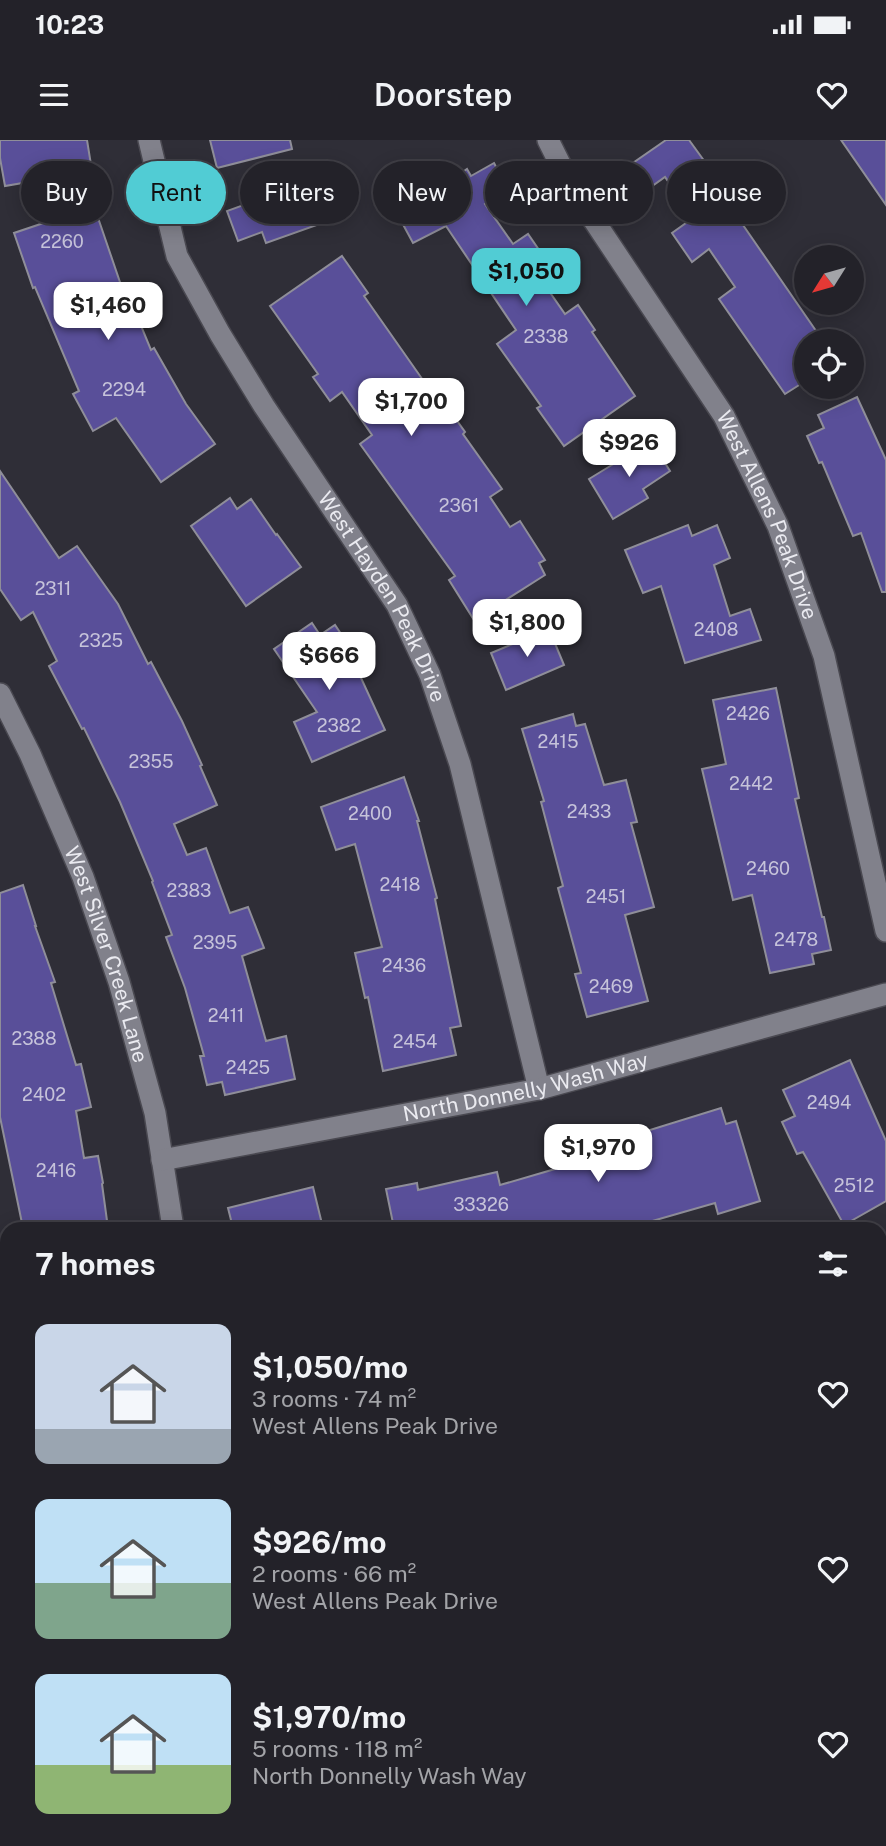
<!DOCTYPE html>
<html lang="en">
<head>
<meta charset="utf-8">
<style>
	:root { --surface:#232229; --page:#2f2f35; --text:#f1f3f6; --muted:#a3a4a8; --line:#403f46; --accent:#51ccd4 }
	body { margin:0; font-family:"Public Sans",sans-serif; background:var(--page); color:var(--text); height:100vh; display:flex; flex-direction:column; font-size:26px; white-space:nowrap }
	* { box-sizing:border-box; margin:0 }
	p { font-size:23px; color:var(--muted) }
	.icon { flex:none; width:38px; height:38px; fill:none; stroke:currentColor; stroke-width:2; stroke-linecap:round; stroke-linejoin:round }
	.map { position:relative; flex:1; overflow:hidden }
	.side { position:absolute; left:0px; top:1082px; width:887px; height:625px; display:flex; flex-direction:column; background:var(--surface); border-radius:21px 21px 0 0; box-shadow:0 4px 18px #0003,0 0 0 2px var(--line) }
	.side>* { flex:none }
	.guide { position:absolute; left:21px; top:21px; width:845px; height:63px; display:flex; gap:14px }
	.needle { width:46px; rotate:233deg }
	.controls { position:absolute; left:794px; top:105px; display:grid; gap:14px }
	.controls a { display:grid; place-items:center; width:70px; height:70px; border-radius:50%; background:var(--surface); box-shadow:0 4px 18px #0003,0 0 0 2px var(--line); font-size:35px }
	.price { position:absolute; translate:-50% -60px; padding:0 16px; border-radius:14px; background:#fff; color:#222; font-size:23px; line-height:46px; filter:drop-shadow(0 2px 4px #0008) }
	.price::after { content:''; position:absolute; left:50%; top:42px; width:21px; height:16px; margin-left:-10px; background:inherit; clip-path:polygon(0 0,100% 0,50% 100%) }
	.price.active { background:var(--accent); color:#111 }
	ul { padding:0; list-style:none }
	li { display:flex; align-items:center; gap:21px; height:175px; padding:0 35px }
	li span { display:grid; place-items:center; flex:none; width:196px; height:140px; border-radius:14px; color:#555 }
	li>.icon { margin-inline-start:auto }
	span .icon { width:84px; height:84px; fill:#fffc; stroke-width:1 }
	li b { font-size:30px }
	h2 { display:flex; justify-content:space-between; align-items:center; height:84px; padding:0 35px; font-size:30px }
	.chip { padding:0 24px; border-radius:32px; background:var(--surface); box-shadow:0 4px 18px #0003,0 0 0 2px var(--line); font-size:24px; line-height:63px }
	.chip.active { background:var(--accent); color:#111 }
	.status { display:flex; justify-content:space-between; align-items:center; height:49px; padding:0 35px; background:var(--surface); direction:ltr }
	.status svg { height:19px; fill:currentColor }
	header { display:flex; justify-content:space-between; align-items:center; height:91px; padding:0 35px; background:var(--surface); font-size:32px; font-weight:600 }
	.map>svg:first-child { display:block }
	.building { fill:#594f99; stroke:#8f8e99; stroke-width:2 }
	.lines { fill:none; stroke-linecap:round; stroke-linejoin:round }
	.minor-casing { stroke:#4a4951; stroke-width:24 }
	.minor { stroke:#81818b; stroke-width:21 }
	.labels { text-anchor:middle; stroke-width:5; stroke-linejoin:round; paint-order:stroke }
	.number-label { font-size:18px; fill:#c6c3da }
	.street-label { font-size:21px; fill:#eaeaf0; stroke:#2f2e37 }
</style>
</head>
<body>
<div class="status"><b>10:23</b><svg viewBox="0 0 49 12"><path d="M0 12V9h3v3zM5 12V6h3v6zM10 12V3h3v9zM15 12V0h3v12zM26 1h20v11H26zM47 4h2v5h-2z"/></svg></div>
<header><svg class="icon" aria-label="menu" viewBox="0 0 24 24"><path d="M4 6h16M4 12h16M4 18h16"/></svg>Doorstep<svg class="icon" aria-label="heart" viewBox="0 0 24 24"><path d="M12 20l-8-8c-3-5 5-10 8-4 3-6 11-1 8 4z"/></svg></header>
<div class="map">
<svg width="886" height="1706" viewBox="0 0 886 1706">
	<rect width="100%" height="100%" fill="#2f2e37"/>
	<g class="building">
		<polygon points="0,0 87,0 92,31 5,46 0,18"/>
		<polygon points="210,0 290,0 292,9 217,28"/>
		<polygon points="666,0 689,0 721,44 741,31 767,68 743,85 823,201 807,201 807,240 785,254 719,159 735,147 709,109 692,122 672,93 693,78 665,37 648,49 630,25"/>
		<polygon points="841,0 886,0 886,65"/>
		<polygon points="494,23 509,51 485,64 513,104 528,94 546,120 533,128 565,174 578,165 595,190 592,192 635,256 564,306 537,268 541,266 497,204 516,190 446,86 413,103 399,77 467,29 471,36"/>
		<polygon points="315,39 331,80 266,103 262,92 238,101 227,71"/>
		<polygon points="94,66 122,148 125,147 151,210 154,208 186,264 215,304 161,342 116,278 93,291 73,254 79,251 35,147 33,148 14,93"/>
		<polygon points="342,116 368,153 364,156 432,253 435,250 465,292 463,294 502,349 490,357 510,387 520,381 545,420 539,423 545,435 474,480 449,440 455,436 360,304 372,295 342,252 330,261 313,237 318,234 270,166"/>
		<polygon points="857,257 886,320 886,452 882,452 861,393 853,396 822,322 819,323 807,296 824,288 818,275"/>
		<polygon points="651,301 670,331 643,349 648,358 613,379 589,339"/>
		<polygon points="0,331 59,418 77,406 118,464 148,524 151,522 182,581 202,625 200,626 217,665 174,684 187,715 206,708 230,773 248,767 264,808 242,816 266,901 286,896 295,939 225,955 222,942 207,945 200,916 204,916 185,848 166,797 172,795 152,742 153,741 120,662 84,588 82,589 49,526 57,521 33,472 21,480 0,449"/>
		<polygon points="230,358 237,369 251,359 276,395 277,394 301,427 246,466 191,386"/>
		<polygon points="688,385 692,396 717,385 730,418 714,425 730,476 750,469 761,500 685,523 661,446 643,453 625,410"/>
		<polygon points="312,483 320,495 335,485 353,512 350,514 385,590 312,622 294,582 317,572 274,509"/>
		<polygon points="549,489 564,525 506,550 491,513"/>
		<polygon points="776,548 799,658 795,659 822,777 824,777 831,810 812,814 814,824 770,833 752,755 733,760 702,629 726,624 713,560"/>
		<polygon points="573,574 576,586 585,584 604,645 626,640 637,682 631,683 654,767 625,775 648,861 587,877 575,834 581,833 558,748 563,746 541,662 544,661 522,589"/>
		<polygon points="404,637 419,681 417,681 437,758 435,759 461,886 450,888 456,915 383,931 368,857 365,858 355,813 382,807 355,704 336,710 321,667"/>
		<polygon points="23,745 36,786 35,786 55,842 51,843 76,925 81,924 91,967 76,971 84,1018 98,1016 103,1043 102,1044 108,1088 23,1088 0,977 0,753"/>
		<polygon points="850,920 886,1001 886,1061 844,1085 803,1012 797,1014 782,982 795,976 783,950"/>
		<polygon points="721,968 726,984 736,981 760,1061 718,1074 715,1063 628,1088 394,1088 386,1049 417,1043 418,1050 497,1032 500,1045 555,1029 550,1015 578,1007 579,1012"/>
		<polygon points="313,1047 323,1088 233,1088 228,1068"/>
	</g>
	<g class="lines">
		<defs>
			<g id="minor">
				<path id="s1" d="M149,0L177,116L220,194L264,266L397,465L430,535L460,624L539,949"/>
				<path id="s2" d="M548,0L571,46L724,276L778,386L824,516L886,791"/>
				<path id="s3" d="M0,554L30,614L83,737L119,842L155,973L173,1088"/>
				<path id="s4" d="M162,1020L539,949L886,854"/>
				<polyline points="0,1428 7,1428"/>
				<polyline points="880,1588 886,1586"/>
				<polyline points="0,1695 7,1696"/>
				<polyline points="40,1699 156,1706"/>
				<polyline points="506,1699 508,1706"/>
				<polyline points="355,1706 383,1705 434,1699"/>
			</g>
		</defs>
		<use href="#minor" class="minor-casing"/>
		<use href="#minor" class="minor"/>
	</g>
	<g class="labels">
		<g class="number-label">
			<text x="62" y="108">2260</text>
			<text x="546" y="203">2338</text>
			<text x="124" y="256">2294</text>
			<text x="459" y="372">2361</text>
			<text x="53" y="455">2311</text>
			<text x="716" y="496">2408</text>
			<text x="101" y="507">2325</text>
			<text x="748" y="580">2426</text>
			<text x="339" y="592">2382</text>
			<text x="558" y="608">2415</text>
			<text x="151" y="628">2355</text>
			<text x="751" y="650">2442</text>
			<text x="589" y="678">2433</text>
			<text x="370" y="680">2400</text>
			<text x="768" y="735">2460</text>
			<text x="400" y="751">2418</text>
			<text x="189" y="757">2383</text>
			<text x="606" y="763">2451</text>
			<text x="796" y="806">2478</text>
			<text x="215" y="809">2395</text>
			<text x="404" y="832">2436</text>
			<text x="611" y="853">2469</text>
			<text x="226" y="882">2411</text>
			<text x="34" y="905">2388</text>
			<text x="415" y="908">2454</text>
			<text x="248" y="934">2425</text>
			<text x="44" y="961">2402</text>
			<text x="829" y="969">2494</text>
			<text x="56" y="1037">2416</text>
			<text x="854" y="1052">2512</text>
			<text x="481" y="1071">33326</text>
		</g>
		<g class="street-label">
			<text dy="7" stroke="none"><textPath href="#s2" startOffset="436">West Allens Peak Drive</textPath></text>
			<text dy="7" stroke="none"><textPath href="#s1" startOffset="518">West Hayden Peak Drive</textPath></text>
			<text dy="7" stroke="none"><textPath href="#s3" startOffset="282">West Silver Creek Lane</textPath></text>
			<text dy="7" stroke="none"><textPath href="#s4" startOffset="371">North Donnelly Wash Way</textPath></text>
		</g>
	</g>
</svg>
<div class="controls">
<a><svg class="needle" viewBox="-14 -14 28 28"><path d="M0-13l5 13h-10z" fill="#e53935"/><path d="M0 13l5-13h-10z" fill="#a3a4a8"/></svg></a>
<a><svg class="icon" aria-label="locate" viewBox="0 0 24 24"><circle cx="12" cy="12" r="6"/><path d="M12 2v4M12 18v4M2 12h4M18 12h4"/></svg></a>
</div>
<b class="price active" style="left:526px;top:168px">$1,050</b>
<b class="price" style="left:108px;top:202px">$1,460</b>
<b class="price" style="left:411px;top:298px">$1,700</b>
<b class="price" style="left:629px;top:339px">$926</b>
<b class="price" style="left:527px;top:519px">$1,800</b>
<b class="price" style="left:329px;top:552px">$666</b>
<b class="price" style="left:598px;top:1044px">$1,970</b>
<div class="guide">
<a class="chip">Buy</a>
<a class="chip active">Rent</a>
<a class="chip">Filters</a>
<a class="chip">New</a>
<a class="chip">Apartment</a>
<a class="chip">House</a>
</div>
<section class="side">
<h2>7 homes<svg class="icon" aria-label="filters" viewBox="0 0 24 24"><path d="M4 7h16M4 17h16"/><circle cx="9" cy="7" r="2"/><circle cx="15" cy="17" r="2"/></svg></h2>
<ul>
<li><span style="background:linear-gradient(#c9d6e8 75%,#9aa5b1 0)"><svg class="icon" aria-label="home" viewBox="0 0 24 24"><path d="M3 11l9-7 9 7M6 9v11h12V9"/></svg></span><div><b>$1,050/mo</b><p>3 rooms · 74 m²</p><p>West Allens Peak Drive</p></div><svg class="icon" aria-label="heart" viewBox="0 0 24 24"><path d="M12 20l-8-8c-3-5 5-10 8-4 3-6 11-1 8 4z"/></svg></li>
<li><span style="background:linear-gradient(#bfe0f5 60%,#7fa58c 0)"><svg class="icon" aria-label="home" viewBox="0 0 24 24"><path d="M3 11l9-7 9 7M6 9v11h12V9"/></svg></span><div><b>$926/mo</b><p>2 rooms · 66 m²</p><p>West Allens Peak Drive</p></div><svg class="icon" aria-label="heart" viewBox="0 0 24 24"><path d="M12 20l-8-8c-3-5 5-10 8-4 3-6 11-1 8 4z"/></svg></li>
<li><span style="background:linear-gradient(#bfe0f5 65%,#8fb573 0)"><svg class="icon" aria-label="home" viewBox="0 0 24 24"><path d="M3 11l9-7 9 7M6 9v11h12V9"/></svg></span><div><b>$1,970/mo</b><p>5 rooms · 118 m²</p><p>North Donnelly Wash Way</p></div><svg class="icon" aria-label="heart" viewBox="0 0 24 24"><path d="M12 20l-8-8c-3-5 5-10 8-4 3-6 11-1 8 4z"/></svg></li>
</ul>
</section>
</div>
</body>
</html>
